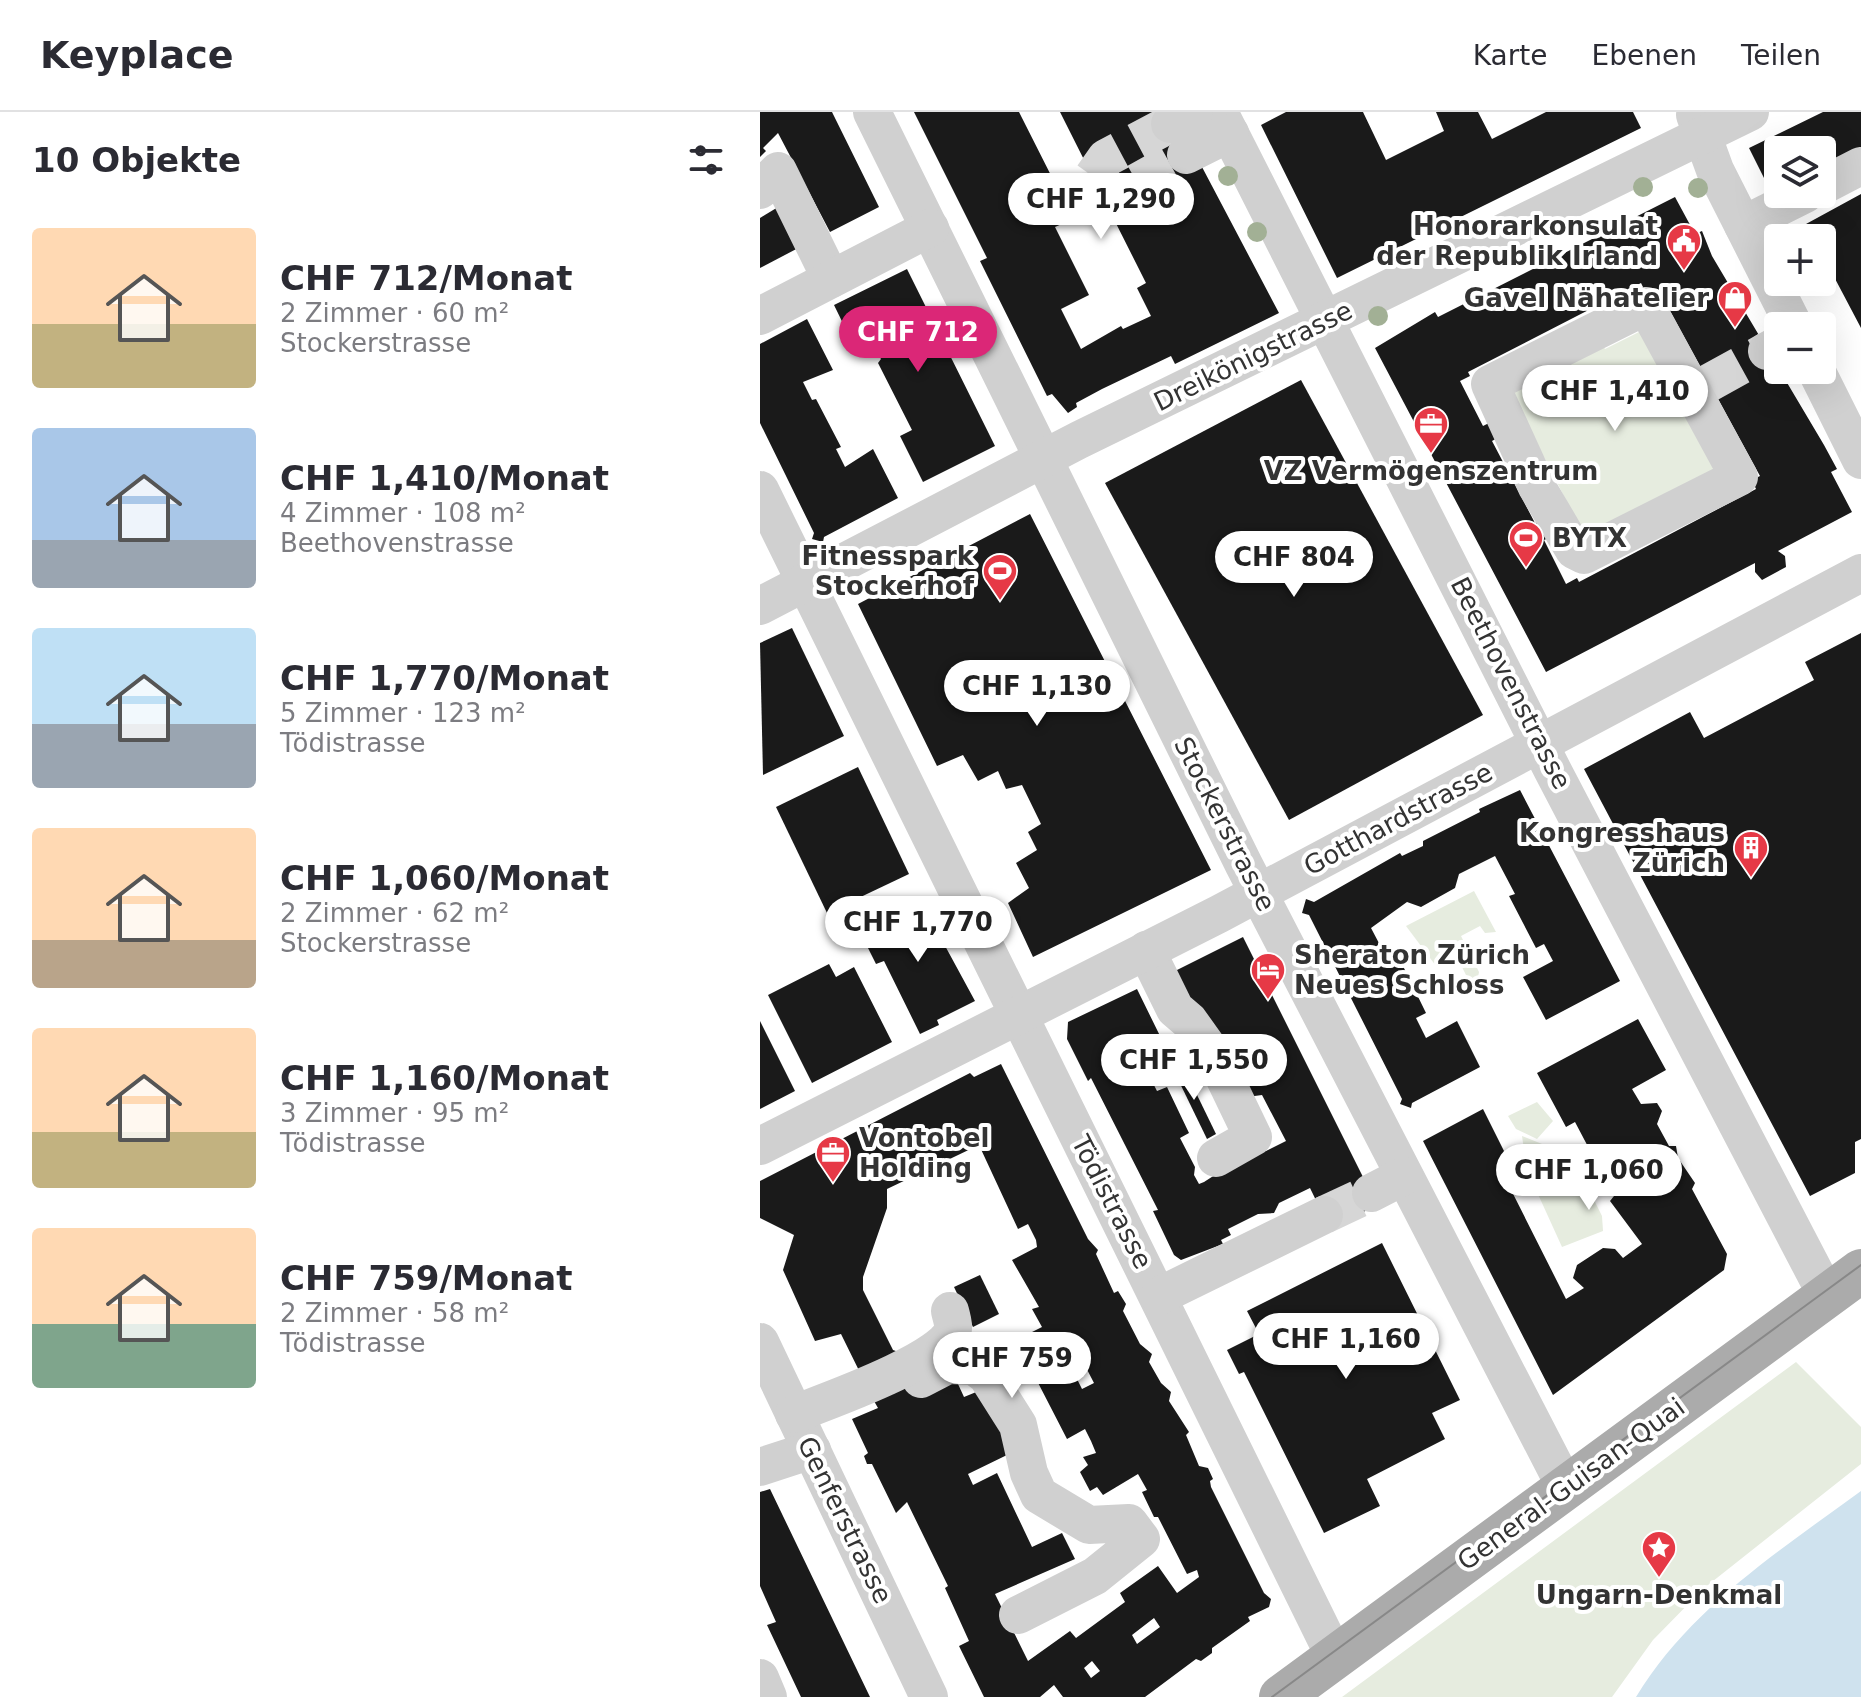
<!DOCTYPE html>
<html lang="de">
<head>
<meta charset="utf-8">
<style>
	:root { --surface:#fff; --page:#f7f7f7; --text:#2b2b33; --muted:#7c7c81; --line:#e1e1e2; --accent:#db2777 }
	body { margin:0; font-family:"DejaVu Sans",sans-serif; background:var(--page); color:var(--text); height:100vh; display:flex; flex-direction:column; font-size:30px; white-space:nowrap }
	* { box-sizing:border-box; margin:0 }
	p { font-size:26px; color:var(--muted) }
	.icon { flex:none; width:44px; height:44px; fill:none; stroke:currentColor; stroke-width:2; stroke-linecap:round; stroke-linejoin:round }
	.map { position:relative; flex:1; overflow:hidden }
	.drawer { display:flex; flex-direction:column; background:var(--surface); width:760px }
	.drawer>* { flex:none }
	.controls { position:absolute; left:1004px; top:24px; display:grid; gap:16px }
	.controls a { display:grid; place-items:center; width:72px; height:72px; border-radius:8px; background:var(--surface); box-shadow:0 8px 32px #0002; font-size:40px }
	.price { position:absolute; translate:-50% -68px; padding:0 18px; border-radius:28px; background:#fff; color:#222; font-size:26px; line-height:52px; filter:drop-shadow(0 2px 4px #0008) }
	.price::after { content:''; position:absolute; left:50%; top:48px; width:24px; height:18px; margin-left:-12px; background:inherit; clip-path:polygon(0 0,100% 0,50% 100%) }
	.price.active { background:var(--accent); color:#fff }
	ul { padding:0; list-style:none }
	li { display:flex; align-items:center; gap:24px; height:200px; padding:0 32px }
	li span { display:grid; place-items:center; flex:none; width:224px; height:160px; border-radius:8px; color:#555 }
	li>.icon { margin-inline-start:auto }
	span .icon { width:96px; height:96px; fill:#fffc; stroke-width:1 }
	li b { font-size:34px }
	h2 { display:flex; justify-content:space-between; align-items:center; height:96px; padding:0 32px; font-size:34px }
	header { display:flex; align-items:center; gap:48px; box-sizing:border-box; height:112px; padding:0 40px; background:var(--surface); border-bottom:2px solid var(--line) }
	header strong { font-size:38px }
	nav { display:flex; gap:44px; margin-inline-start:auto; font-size:28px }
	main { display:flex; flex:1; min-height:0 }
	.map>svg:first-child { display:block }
	.green { fill:#e6ecdf }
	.water { fill:#cfe2ee }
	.building { fill:#1a1a1a; fill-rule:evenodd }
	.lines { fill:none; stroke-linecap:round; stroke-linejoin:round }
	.minor-tunnel { stroke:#d6d6d6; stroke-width:38; stroke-dasharray:38 19; stroke-linecap:butt }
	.minor { stroke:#d0d0d0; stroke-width:38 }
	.major { stroke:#ababab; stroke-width:44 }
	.tram { stroke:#888; stroke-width:2 }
	.tree { fill:#a2b095 }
	.labels { text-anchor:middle; stroke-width:8; stroke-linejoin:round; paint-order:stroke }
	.poi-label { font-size:26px; font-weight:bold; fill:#333; stroke:#fff; text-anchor:end }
	.street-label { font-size:26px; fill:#333; stroke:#fff }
</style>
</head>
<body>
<header>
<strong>Keyplace</strong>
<nav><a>Karte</a><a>Ebenen</a><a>Teilen</a></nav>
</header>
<main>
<section class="drawer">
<h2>10 Objekte<svg class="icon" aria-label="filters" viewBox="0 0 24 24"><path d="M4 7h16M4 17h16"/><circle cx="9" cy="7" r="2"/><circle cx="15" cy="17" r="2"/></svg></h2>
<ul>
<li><span style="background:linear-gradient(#ffd9b3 60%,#c2b280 0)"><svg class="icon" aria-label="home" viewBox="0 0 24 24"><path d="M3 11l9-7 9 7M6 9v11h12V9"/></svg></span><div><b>CHF 712/Monat</b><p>2 Zimmer · 60 m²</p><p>Stockerstrasse</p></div></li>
<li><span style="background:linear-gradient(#a9c7e8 70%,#9aa5b1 0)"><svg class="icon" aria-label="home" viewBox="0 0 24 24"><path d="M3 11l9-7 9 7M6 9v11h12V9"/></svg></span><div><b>CHF 1,410/Monat</b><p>4 Zimmer · 108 m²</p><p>Beethovenstrasse</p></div></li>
<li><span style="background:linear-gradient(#bfe0f5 60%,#9aa5b1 0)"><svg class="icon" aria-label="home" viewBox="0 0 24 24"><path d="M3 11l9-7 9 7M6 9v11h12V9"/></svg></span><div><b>CHF 1,770/Monat</b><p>5 Zimmer · 123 m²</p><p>Tödistrasse</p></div></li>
<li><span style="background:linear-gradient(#ffd9b3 70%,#b9a48a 0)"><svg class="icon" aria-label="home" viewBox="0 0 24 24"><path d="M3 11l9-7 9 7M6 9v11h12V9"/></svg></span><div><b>CHF 1,060/Monat</b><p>2 Zimmer · 62 m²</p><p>Stockerstrasse</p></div></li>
<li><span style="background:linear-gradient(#ffd9b3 65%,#c2b280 0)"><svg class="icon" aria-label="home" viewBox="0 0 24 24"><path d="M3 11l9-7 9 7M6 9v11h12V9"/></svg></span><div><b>CHF 1,160/Monat</b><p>3 Zimmer · 95 m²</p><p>Tödistrasse</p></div></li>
<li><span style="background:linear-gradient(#ffd9b3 60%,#7fa58c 0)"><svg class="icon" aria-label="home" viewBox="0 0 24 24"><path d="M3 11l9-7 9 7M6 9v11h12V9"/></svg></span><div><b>CHF 759/Monat</b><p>2 Zimmer · 58 m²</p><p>Tödistrasse</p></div></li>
</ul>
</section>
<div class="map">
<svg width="1101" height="1585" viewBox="0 0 1101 1585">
	<rect width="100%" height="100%" fill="#fff"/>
	<g class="green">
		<polygon points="881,219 955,357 824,423 751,281 842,232 845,237"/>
		<polygon points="714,779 736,820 725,821 720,814 701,824 719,860 717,870 706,863 690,831 684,833 676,854 646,814"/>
		<polygon points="777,990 793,1009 777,1027 756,1017 748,1004"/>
		<polygon points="762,1024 812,1044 842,1104 843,1119 802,1135 767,1058"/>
		<polygon points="1036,1250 1101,1315 1101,1352 943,1477 893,1528 852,1585 582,1585"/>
	</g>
	<path class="water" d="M1101,1379V1585H876C930,1496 1019,1439 1101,1379Z"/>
	<g class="building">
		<polygon points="0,0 72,0 119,95 70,120 18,21 3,36 6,39 0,45"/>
		<polygon points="154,0 259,0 313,107 295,115 329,183 301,197 321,237 361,214 363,217 391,204 377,176 386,171 300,0 413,0 519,201 415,252 411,244 342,277 316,291 317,295 308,301 292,282 287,284 220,149 227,146"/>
		<polygon points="526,0 603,0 626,48 684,19 676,0 718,0 732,27 786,0 873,0 881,16 577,166 501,13"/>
		<polygon points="1063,0 1101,0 1101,48 1062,67 1062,38 1018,38 1016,90 989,36"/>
		<polygon points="1101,82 1101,216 1062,142 1062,126 1053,126 1046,112"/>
		<path d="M915,85L935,122L942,119L952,144L1064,333L1077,357L1071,360L1092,400L1018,439L1025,444L1026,455L1002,468L995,460V451L786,560L615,236L675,200L678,205ZM881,171L887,183L898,177L1000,364L992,368L996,377L819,470L817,466L806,472L784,428L791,425L782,408L775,411L732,329L739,325L731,310L723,314L700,269L710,264L708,260Z"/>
		<polygon points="23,92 44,133 0,156 0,106"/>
		<polygon points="147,157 235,334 163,370 140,324 152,318 118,251 121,247 113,233 108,231 96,238 74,193"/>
		<polygon points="47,207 73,258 43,270 52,288 56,287 81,335 76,337 85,355 113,337 138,386 64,425 63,430 52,427 54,421 0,311 0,232"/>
		<polygon points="541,268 723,603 529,708 345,371"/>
		<polygon points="270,402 451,758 273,845 248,791 269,776 256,751 277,738 268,720 281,712 262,673 246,677 238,659 218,669 203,643 177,654 98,492"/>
		<polygon points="32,516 84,624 3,663 0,531"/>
		<polygon points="1101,521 1101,1027 1095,1030 1095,1061 1050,1084 824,657 930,600 944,626 1054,568 1045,550"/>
		<polygon points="98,655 149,762 67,801 16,695"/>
		<polygon points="760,678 860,869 786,908 763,865 793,849 784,832 776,836 749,784 755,782 735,744 699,762 695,776 661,795 647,790 611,816 621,835 627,832 638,853 642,852 666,901 656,906 666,926 697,909 720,955 652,991 651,996 640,992 642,987 549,803 542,801 546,787 554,790 640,741 642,744 663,734 663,729 720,700 719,697"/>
		<polygon points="158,784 215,889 177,908 179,913 160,922 124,849 116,852 99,818"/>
		<polygon points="483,825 617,1093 570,1117 550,1076 519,1091 514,1101 498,1102 468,1117 471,1123 461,1128 463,1132 421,1148 414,1143 393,1099 398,1098 331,966 328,969 307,927 308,910 377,877 402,928 390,933 387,929 379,932 377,940 397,979 407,975 429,1021 420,1026 435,1055 434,1063 439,1072 444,1070 503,1032 506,1039 526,1029 502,983 487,985 479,979 415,859"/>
		<polygon points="69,852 76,865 94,855 132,930 52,971 8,883"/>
		<polygon points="878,907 906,958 872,977 881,992 897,991 902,999 897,1012 909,1034 916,1034 918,1046 935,1071 932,1077 967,1142 964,1158 793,1283 663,1029 723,997 751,1053 741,1058 806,1187 824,1176 813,1166 817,1153 843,1136 855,1137 863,1146 882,1132 850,1089 854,1084 815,1010 806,1015 777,961"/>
		<polygon points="0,909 35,979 0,997"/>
		<path d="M241,952L328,1127L338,1138L336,1142L354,1181L358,1179L366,1192L363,1199L380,1232L392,1242L389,1250L401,1271L411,1280L409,1289L429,1320L426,1323L439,1354L448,1356L453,1367L450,1369L451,1375L504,1481L511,1487L509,1495L488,1505L490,1509L452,1536V1541L441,1549L436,1547L385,1585H303L294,1573L280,1585H224L199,1534L209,1529L185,1476L188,1474L147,1390L136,1401L112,1352H107L104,1344L108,1341L92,1307L118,1296L114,1289L81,1222L55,1229L23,1158L34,1123L0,1106V1069L210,961L214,965ZM219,1033L258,1117L268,1112L276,1128L277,1135L252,1148L279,1195L272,1197L282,1215L256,1228L307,1327L325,1317L331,1329L336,1341L323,1345L328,1353L320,1360L330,1379L337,1375L343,1383L378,1362L387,1378L382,1380L394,1405H398L427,1462L437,1458L439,1465L417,1481L398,1454L360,1481L365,1490L316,1526L310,1519L268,1549L235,1482L315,1447L302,1421L272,1435L237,1361L213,1373L208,1362L247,1343L252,1327L226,1276L204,1285L192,1259L133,1238L103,1178V1165L127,1096V1077ZM319,1242L334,1271L322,1277L307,1247ZM394,1506L400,1515L377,1532L372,1523ZM332,1549L340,1559L331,1566L324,1556Z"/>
		<polygon points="422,952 456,1022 447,1027 413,957"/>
		<polygon points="622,1131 700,1288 672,1301 685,1327 607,1367 620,1394 564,1421 484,1260 479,1262 467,1238 499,1222 487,1199"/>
		<polygon points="220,1163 239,1202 213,1215 194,1175"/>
		<polygon points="10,1377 110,1585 41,1585 7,1513 16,1510 0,1474 0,1380"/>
	</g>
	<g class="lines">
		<g class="minor-tunnel">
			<polyline points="410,12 346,46 322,80 363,78 426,43"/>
			<polyline points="947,272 1007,239"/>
			<polyline points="564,1103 611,1081"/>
		</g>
		<g class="minor">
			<polyline points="112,0 484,753 806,1376"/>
			<polyline points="459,0 793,659 1067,1184"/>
			<polyline points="935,3 955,58 1034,214"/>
			<polyline points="410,12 434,0"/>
			<polyline points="426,43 470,21"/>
			<polyline points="1062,74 1101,54"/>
			<polyline points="0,78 18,59 71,167"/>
			<polyline points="983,113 1045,82"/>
			<polygon points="886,194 979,365 824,443 814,438 777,375 730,272"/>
			<polyline points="0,204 170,116"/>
			<polyline points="1007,239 1018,233"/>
			<polyline points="1056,258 1101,348"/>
			<polyline points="0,378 575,1545"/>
			<polyline points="0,494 319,328 990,0"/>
			<polyline points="386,838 415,897 429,909 454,944 493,1025 456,1046"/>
			<polyline points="0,1034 459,802 1101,461"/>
			<polyline points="611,1081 644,1064"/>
			<polyline points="399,1184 564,1103"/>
			<polyline points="0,1230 169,1585"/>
			<polyline points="161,1267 188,1253 214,1254 227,1264 258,1313 269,1361 279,1383 329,1413 369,1411 381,1427 335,1464 258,1503"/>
			<path d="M34,1302C62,1291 188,1247 193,1217C194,1212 191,1204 190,1199"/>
			<polyline points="0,1355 52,1338"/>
			<polyline points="0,1566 8,1585"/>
		</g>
		<polyline class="major" points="521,1585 1101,1159"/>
		<polyline class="tram" points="512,1585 1101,1153"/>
	</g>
	<g class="tree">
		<circle cx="468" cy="64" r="10"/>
		<circle cx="883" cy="75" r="10"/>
		<circle cx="938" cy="76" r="10"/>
		<circle cx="497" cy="120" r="10"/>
		<circle cx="618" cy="204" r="10"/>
	</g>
	<defs>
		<symbol id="civic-pin" viewBox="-11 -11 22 30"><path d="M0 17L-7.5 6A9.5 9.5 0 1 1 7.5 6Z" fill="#e63946" stroke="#fff"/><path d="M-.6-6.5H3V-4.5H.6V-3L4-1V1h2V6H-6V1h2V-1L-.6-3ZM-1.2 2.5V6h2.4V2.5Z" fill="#fff"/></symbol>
		<symbol id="shop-pin" viewBox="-11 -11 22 30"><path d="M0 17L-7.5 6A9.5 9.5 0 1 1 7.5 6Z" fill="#e63946" stroke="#fff"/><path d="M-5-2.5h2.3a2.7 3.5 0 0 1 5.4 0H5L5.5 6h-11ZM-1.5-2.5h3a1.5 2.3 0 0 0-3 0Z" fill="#fff"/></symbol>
		<symbol id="office-pin" viewBox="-11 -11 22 30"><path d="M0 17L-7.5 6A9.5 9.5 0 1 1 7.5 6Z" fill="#e63946" stroke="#fff"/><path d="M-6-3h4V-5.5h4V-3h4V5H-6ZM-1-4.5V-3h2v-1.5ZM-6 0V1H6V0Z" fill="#fff"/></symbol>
		<symbol id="stadium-pin" viewBox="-11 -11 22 30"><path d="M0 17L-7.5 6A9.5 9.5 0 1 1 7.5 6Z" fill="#e63946" stroke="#fff"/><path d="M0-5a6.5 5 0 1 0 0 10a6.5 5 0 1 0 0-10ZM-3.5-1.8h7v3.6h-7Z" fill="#fff"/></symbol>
		<symbol id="building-pin" viewBox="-11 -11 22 30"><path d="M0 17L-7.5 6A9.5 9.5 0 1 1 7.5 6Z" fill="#e63946" stroke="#fff"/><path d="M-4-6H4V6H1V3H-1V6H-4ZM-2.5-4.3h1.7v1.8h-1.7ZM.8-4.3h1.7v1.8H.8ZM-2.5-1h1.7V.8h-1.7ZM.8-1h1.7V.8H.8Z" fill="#fff"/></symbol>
		<symbol id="hotel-pin" viewBox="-11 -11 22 30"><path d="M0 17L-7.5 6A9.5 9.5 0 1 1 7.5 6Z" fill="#e63946" stroke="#fff"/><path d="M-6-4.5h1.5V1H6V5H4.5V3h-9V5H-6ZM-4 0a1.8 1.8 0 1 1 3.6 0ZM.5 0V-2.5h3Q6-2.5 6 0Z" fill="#fff"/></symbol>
		<symbol id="sight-pin" viewBox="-11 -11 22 30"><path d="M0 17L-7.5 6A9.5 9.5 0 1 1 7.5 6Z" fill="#e63946" stroke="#fff"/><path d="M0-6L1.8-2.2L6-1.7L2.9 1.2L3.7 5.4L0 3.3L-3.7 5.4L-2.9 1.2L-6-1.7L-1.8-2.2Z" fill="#fff"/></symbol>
	</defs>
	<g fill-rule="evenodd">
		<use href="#civic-pin" x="904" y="109" width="40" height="54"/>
		<use href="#shop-pin" x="955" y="166" width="40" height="54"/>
		<use href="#office-pin" x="651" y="292" width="40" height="54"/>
		<use href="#stadium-pin" x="746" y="406" width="40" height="54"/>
		<use href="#stadium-pin" x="220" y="439" width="40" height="54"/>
		<use href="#building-pin" x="971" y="716" width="40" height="54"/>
		<use href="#hotel-pin" x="488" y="838" width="40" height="54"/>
		<use href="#office-pin" x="53" y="1021" width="40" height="54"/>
		<use href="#sight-pin" x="879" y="1416" width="40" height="54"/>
	</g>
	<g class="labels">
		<g class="poi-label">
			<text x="898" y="123">Honorarkonsulat<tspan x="898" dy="30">der Republik Irland</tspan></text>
			<text x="949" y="195">Gavel Nähatelier</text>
			<text x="671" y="368" text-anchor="middle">VZ Vermögenszentrum</text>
			<text x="792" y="435" text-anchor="start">BYTX</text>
			<text x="214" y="453">Fitnesspark<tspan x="214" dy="30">Stockerhof</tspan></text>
			<text x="965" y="730">Kongresshaus<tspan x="965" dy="30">Zürich</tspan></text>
			<text x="534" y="852" text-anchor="start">Sheraton Zürich<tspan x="534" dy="30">Neues Schloss</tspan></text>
			<text x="99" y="1035" text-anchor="start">Vontobel<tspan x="99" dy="30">Holding</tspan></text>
			<text x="899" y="1492" text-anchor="middle">Ungarn-Denkmal</text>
		</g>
		<g class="street-label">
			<text transform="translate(493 244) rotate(-26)" y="9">Dreikönigstrasse</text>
			<text transform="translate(751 571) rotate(63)" y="9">Beethovenstrasse</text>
			<text transform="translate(638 707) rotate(-28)" y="9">Gotthardstrasse</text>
			<text transform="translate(465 712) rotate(63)" y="9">Stockerstrasse</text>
			<text transform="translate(352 1090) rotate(63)" y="9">Tödistrasse</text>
			<text transform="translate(811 1372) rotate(-36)" y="9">General-Guisan-Quai</text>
			<text transform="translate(85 1408) rotate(64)" y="9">Genferstrasse</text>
		</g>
	</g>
</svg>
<div class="controls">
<a><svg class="icon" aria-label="layers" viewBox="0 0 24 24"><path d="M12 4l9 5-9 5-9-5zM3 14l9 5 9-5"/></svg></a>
<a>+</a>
<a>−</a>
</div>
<b class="price" style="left:341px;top:129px">CHF 1,290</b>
<b class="price active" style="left:158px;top:262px">CHF 712</b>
<b class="price" style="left:855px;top:321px">CHF 1,410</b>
<b class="price" style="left:534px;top:487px">CHF 804</b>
<b class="price" style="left:277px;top:616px">CHF 1,130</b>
<b class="price" style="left:158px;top:852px">CHF 1,770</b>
<b class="price" style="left:434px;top:990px">CHF 1,550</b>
<b class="price" style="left:829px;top:1100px">CHF 1,060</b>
<b class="price" style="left:586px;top:1269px">CHF 1,160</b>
<b class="price" style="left:252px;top:1288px">CHF 759</b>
</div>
</main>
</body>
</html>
